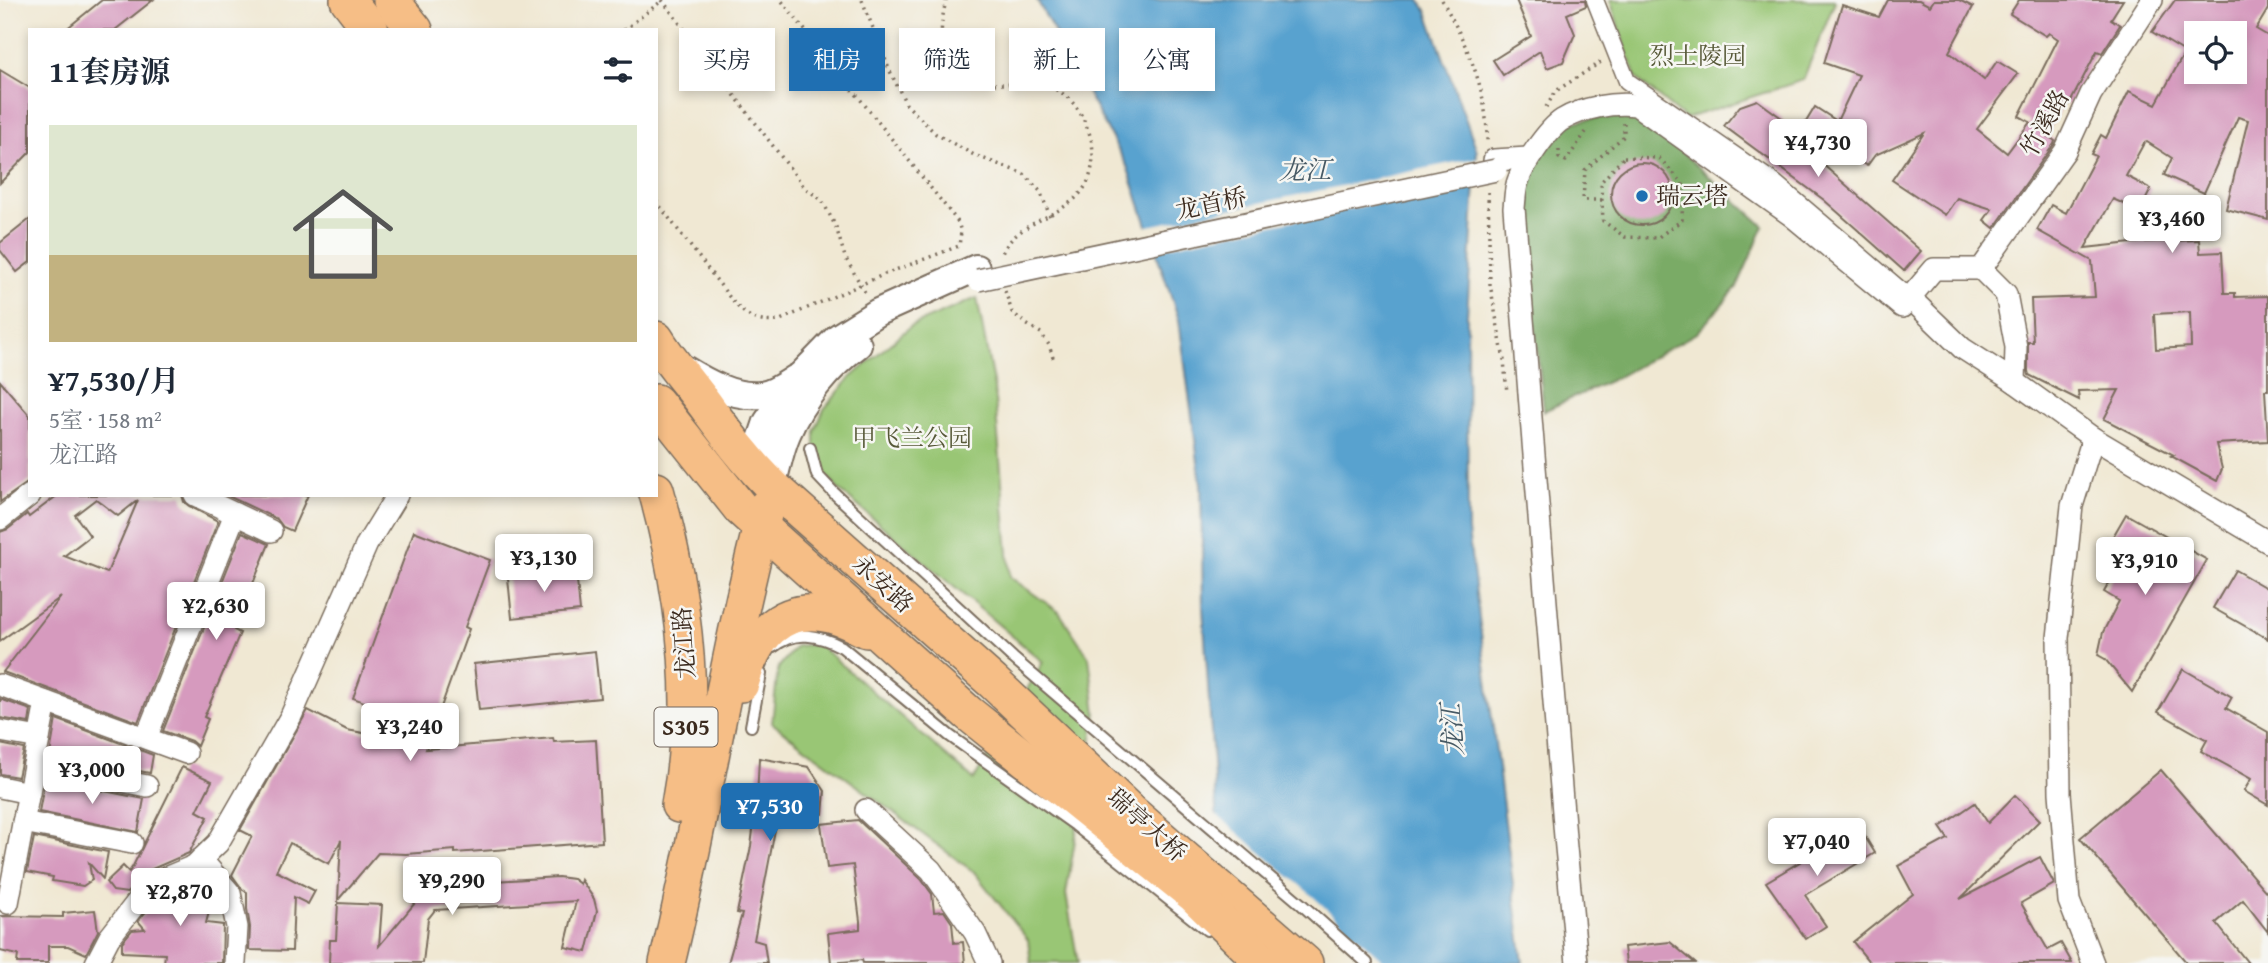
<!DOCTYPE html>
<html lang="zh">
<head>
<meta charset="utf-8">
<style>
	:root { --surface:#fff; --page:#f6f6f7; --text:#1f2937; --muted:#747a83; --line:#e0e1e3; --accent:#1f6fb2 }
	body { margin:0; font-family:"Gentium Book Plus","Noto Serif SC",serif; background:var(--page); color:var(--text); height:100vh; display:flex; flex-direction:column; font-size:26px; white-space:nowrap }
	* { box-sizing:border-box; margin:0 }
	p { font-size:23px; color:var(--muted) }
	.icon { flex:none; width:38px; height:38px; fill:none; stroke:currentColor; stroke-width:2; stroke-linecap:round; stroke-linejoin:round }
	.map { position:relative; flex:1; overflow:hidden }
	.drawer { position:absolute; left:28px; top:28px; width:630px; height:469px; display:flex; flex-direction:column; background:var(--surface); border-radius:0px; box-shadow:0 4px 10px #0003 }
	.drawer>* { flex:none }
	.top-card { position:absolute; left:679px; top:28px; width:665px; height:63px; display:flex; gap:14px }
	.controls { position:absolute; left:2184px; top:21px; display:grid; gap:14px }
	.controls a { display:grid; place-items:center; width:63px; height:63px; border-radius:0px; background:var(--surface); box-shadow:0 4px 10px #0003; font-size:35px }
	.price { position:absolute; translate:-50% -60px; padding:0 16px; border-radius:7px; background:#fff; color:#222; font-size:23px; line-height:46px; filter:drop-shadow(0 2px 4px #0008) }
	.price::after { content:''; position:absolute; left:50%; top:42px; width:21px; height:16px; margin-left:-10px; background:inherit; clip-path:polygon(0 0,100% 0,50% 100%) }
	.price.current { background:var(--accent); color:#fff }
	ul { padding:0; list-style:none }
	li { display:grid; align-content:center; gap:14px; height:371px; padding:0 21px }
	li+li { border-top:2px solid var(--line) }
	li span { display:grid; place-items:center; height:217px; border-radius:0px; color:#555 }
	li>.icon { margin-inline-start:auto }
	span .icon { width:126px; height:126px; fill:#fffc; stroke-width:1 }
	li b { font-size:30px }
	h2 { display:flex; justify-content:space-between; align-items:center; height:84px; padding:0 21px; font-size:30px }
	.tag { padding:0 24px; border-radius:0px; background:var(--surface); box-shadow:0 4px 10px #0003; font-size:24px; line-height:63px }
	.tag.current { background:var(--accent); color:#fff }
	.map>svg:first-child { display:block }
	.green { fill:#99c674; stroke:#6a7849; stroke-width:2 }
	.forest { fill:#7aab66; stroke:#5a6a42; stroke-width:2 }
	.water { fill:#58a2cf; stroke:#4a6676; stroke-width:2 }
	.pier { fill:#f0e8d3 }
	.building { fill:#d69abe; fill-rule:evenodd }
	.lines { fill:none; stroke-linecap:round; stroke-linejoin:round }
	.service-casing { stroke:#7a6c5d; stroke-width:14 }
	.pedestrian-casing { stroke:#7a6c5d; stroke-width:19 }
	.minor-casing { stroke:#7a6c5d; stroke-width:24 }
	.tertiary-casing { stroke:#7a6c5d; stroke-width:30 }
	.primary-casing { stroke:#7a6c5d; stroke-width:38 }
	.path { stroke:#7a6c5d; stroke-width:3.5; stroke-dasharray:2 5; stroke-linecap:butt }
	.service { stroke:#fff; stroke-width:10 }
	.pedestrian { stroke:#fff; stroke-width:16 }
	.minor { stroke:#fff; stroke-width:21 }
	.tertiary { stroke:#fff; stroke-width:26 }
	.primary { stroke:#f6be86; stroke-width:35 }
	.minor-bridge-casing { stroke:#7a6c5d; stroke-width:24; stroke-linecap:butt }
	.minor-bridge { stroke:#fff; stroke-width:21 }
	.poi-dot { fill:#1f6fb2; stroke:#f6f6f2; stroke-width:2.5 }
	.labels { text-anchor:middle; stroke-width:5; stroke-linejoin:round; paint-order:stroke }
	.shield { fill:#f6f6f2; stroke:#73675e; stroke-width:2 }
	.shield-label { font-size:23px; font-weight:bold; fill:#3b2a1e }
	.park-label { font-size:24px; fill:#575938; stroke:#f6f6f2 }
	.street-label { font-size:24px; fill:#3b2a1e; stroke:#f6f6f2 }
	.poi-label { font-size:24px; fill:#3b2a1e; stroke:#f6f6f2; text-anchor:start }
	.water-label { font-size:26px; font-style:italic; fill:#475a65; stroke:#f6f6f2 }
</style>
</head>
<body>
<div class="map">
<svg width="2268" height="963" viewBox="0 0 2268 963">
	<rect width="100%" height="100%" fill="#f6f6f2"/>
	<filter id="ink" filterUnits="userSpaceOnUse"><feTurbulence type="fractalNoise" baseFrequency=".0143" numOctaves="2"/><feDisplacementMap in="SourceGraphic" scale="14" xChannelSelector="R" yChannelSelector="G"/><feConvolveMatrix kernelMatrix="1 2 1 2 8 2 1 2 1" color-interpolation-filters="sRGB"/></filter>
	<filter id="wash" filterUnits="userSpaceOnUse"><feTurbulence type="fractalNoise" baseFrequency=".00686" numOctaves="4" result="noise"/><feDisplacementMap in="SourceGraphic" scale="28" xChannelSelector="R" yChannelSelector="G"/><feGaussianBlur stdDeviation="1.57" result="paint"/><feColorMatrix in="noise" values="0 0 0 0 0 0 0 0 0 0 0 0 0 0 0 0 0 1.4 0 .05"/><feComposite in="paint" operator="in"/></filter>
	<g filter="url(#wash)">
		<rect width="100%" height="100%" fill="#f0e8d3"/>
		<g class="green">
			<polygon points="1610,0 1834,0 1835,1 1803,80 1685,119 1636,78"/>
			<polygon points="977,298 994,388 1010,577 1059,612 1089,657 1096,713 1066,894 1078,963 1031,963 1028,940 974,872 772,723 778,668 796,646 818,644 974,780 1043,662 838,489 818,465 815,448 815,431 824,409 851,377 911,326"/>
		</g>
		<polygon class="forest" points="1635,110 1764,226 1737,287 1698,332 1616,378 1544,411 1523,214 1530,169 1565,124"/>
		<polygon class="water" points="1037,0 1420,0 1427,12 1477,151 1467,316 1468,531 1523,963 1226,963 1203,608 1201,484 1179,320 1127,166"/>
		<g class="pier">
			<polygon points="1480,157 1479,182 1151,250 1144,227"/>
			<polygon points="1212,811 1308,892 1386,963 1222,963"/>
		</g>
		<g id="blocks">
			<g class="building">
				<polygon points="102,0 153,0 115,30 65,30"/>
				<polygon points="1516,0 1585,0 1586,6 1567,14 1575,34 1563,62 1547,68 1540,51 1503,75 1493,60 1531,36"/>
				<polygon points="1888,0 1919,0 1930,6 1934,0 1959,0 1973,7 1949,52 1984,80 1997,61 2018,74 1977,129 2007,153 2030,122 2019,116 2058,39 2049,33 2046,36 2010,14 2019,0 2123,0 2111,19 2120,25 2102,53 2097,51 2069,105 2063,102 2047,135 2055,141 2054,144 1994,228 1984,220 1992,209 1957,198 1945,215 1892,180 1924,133 1875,155 1867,166 1803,127 1815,107 1837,121 1859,75 1824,63 1842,5 1879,17"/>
				<path d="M2175,0H2268V9L2256,29L2268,36V220L2226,209L2248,120L2238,117L2204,193L2164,175L2172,158L2147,142L2144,143L2126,176L2151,189L2140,211L2113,199L2085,248L2141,242L2199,240L2200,253L2222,252L2224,293H2235V297L2268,296V390H2265L2268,441L2216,444L2222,469L2217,481L2171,456L2174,455L2104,419L2119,390L2078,391L2079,400L2029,375L2028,371V342H2033L2031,299L2095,297L2092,261L2037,230L2051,205L2066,213L2096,156L2091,154L2101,135L2106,138L2129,91L2156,104L2185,52L2152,32ZM2196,33H2235V72H2196ZM2190,312L2191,347L2156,349L2154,314Z"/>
				<polygon points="0,70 30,88 30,152 0,183"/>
				<polygon points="1757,100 1783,119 1778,125 1921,251 1904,271 1824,200 1724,126 1740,106"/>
				<circle cx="1642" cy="194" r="31"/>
				<polygon points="30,219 30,262 17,272 0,250 0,243"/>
				<polygon points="0,381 30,416 30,481 0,502"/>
				<path d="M58,495H182L184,502L189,506L218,521L138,722L3,672L61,597L0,641V532L8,529L27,514L29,517ZM96,499L118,516L138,500L107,573L64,556L90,536L75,515Z"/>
				<polygon points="226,495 308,495 292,531 283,527 277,519"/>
				<polygon points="2126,514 2207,560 2132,692 2105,659 2098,655 2103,632 2119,601 2104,592 2128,550 2111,540"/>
				<polygon points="414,531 490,560 465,627 469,629 426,749 553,738 554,742 596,740 602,842 455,853 455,850 406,854 378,853 338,900 341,840 329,864 290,843 276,871 315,891 308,904 294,897 292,951 249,950 250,927 247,909 247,892 243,890 232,875 252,836 240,830 308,710 347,730 380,736 389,711 353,698"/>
				<polygon points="242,532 269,544 234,630 240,633 204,717 208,719 197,746 191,741 163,731"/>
				<polygon points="2235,570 2268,589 2268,639 2213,608"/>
				<polygon points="576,571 580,611 512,618 508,578"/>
				<polygon points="595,651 600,698 479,710 474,664"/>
				<polygon points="2183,669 2232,697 2226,708 2268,732 2268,805 2244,791 2251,779 2201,751 2207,740 2158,712"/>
				<polygon points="0,699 31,710 29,723 0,718"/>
				<polygon points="56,719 153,755 150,773 50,754"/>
				<polygon points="0,744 24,749 18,777 0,774"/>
				<polygon points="759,758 809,767 825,791 823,814 779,809 754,940 764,943 767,963 728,963 742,914 737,913 751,846 757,799"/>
				<polygon points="182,767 212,781 197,811 208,817 189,853 145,872 127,893 113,891 106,882 123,866 129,872 133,866"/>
				<polygon points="2161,770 2268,894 2268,932 2243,900 2216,923 2248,963 2187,963 2080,838"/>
				<polygon points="45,779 144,799 138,832 39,812"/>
				<polygon points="2015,795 2040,820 1960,899 2040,857 2054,884 2021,903 2048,950 2061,943 2072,963 1870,963 1853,942 1913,894 1898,866 1948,839 1940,827 1975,803 1988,823"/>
				<polygon points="858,820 921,879 932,894 934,912 944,911 952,923 954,943 963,942 965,963 863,963 862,960 831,963 828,933 860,929 860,921 853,865 827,868 821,824"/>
				<polygon points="1859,827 1875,853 1805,895 1826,926 1806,939 1766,882"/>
				<polygon points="34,837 108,852 103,879 89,863 92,880 83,886 52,881 53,877 27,872"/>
				<polygon points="558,877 573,879 580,884 581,880 594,899 597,911 587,952 565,947 576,901 435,910 428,919 423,963 329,963 330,940 336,940 338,903 382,905 379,946 430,885"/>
				<polygon points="194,880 204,883 214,894 206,923 223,925 222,963 164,963 165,954 122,952 122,942 132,930 145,929 138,921 153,903 169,902 157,898 159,895"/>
				<polygon points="95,910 98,931 86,954 68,946 48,946 48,963 17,963 18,955 0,951 0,916 63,917 63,913"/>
				<polygon points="1670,942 1695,963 1626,963 1624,947"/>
			</g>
		</g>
	</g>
	<g filter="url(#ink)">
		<use href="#blocks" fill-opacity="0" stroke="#7a6c5d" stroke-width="2"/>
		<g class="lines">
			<defs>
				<g id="service">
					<polyline points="810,448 817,475 834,493 1013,658 1300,903 1367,963"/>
					<path d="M773,647C795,629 819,635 842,647L950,736L1075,825L1207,930"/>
					<polyline points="751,726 761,674"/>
				</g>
				<polyline id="pedestrian" points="1595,0 1627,81 1775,183 1910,298"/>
				<g id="minor">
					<polyline points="1494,160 1528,158"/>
					<polyline points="1981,269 2065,151 2091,94 2152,0"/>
					<polyline points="1910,298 1962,348 2015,382 2093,438 2072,506 2058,638 2060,793 2069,901 2093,963"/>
					<polyline points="2093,438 2268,542"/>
					<polyline points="195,495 271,531"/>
					<polyline points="0,519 30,495"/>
					<polyline points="0,685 186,753"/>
					<polyline points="0,731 39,738"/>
					<polyline points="146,738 235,514"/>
					<polyline points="34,764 147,786"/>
					<polyline points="0,787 29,793"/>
					<polyline points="866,810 931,870 975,933 989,963"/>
					<polyline points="23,822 132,843"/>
					<polyline points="201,859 230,893 237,927 235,963"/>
					<polyline points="8,903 46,702"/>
					<polyline points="96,963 109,938 151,884 194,866 218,843 291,716 367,544 397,495"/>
					<path d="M1577,963L1565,837L1514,208C1515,199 1515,189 1518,181C1523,165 1548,129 1562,120C1582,108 1613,102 1636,105L1792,216L1902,307L1934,269H1981L2006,294L2016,347L2015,382"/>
				</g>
				<g id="tertiary">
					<path d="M683,368C706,382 733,398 761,395C773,394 785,385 796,378"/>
					<polyline points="752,466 767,422 800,376 838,337 878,312 976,268"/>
					<path d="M772,486C777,469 780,450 787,434C801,401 829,366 858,345"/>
				</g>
				<g id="primary">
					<polyline points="348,0 371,30"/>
					<polyline points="391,0 415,30"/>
					<path d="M656,339C672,365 692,386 709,410C729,437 748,463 772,486L993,682L1132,813L1305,963"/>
					<polyline points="656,402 741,509 968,713 1193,894 1264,963"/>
					<path d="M656,490C684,592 699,700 679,805"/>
					<path d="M741,684C753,640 778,603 830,615C843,618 855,625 867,630"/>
					<path d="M667,963C704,812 726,657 766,507"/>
				</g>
			</defs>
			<use href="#service" class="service-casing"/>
			<use href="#pedestrian" class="pedestrian-casing"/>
			<use href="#minor" class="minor-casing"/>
			<use href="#tertiary" class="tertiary-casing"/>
			<use href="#primary" class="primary-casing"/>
			<g class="path">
				<polyline points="662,0 805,188 822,200 836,227 845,257 866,294"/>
				<polyline points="862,0 889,69 906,104 936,134 974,155 1024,174 1040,191 1050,216"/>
				<path d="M946,0C944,11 940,25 942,37C946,63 973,84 999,84C1015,84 1031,80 1047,86C1069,93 1080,109 1088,130C1094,144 1094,158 1091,172C1080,219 1017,214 1001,256"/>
				<path d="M1442,0C1467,45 1488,90 1487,142"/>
				<polyline points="624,30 663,0"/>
				<polyline points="1546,107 1556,91 1601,62"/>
				<polyline points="1559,150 1559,158 1566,161 1586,132"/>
				<polygon points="1624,157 1659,158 1683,183 1682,220 1657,238 1625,237 1603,221 1601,182"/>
				<polyline points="1488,192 1490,284 1504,360 1507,393"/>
				<polyline points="1602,200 1583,200 1585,170 1624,136 1624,123"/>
				<path d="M656,201L734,303C749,318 756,323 778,321L885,274L959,246L961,232L958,222L781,0"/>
				<polyline points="1005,291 1012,312 1026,324 1041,333 1049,345 1054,361"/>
			</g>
			<use href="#service" class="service"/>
			<use href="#pedestrian" class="pedestrian"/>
			<use href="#minor" class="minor"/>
			<use href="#tertiary" class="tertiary"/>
			<use href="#primary" class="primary"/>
			<defs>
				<polyline id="minor-bridge" points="978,280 1496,170"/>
			</defs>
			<use href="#minor-bridge" class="minor-bridge-casing"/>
			<use href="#minor-bridge" class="minor-bridge"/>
		</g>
	</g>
	<circle class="poi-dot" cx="1642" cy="196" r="7"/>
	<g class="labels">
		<rect class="shield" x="654.5" y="707.5" width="63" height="39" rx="5"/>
		<g class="shield-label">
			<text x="686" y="735">S305</text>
		</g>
		<g class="park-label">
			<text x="1698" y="64">烈士陵园</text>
			<text x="912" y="446">甲飞兰公园</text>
		</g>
		<g class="street-label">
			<text transform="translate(2045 123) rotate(-61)" y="8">竹溪路</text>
			<text transform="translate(1211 204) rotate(-12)" y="8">龙首桥</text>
			<text transform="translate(883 584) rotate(42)" y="8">永安路</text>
			<text transform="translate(684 643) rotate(-94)" y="8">龙江路</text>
			<text transform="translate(1147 825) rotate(42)" y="8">瑞亭大桥</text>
		</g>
		<g class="poi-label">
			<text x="1656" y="204">瑞云塔</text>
		</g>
		<g class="water-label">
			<text x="1305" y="179">龙江</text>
			<text transform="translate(1452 730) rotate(-94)" y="9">龙江</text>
		</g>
	</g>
</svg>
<div class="controls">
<a><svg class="icon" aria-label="locate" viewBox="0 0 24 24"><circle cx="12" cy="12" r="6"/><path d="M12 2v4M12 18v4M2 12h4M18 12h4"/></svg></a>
</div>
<b class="price" style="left:1818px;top:179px">¥4,730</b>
<b class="price" style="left:2172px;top:255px">¥3,460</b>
<b class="price" style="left:544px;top:594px">¥3,130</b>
<b class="price" style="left:2145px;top:597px">¥3,910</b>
<b class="price" style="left:216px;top:642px">¥2,630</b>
<b class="price" style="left:410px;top:763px">¥3,240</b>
<b class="price" style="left:92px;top:806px">¥3,000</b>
<b class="price current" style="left:770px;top:843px">¥7,530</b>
<b class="price" style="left:1817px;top:878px">¥7,040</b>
<b class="price" style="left:452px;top:917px">¥9,290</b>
<b class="price" style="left:180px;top:928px">¥2,870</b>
<div class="top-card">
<a class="tag">买房</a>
<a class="tag current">租房</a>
<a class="tag">筛选</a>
<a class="tag">新上</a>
<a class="tag">公寓</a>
</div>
<section class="drawer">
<h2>11套房源<svg class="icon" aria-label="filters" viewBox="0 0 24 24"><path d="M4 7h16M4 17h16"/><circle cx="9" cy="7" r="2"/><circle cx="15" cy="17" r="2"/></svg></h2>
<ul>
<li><span style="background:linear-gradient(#dfe7d0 60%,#c2b280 0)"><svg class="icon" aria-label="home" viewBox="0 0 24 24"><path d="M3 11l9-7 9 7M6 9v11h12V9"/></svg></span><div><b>¥7,530/月</b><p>5室 · 158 m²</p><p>龙江路</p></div></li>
</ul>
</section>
</div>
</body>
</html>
